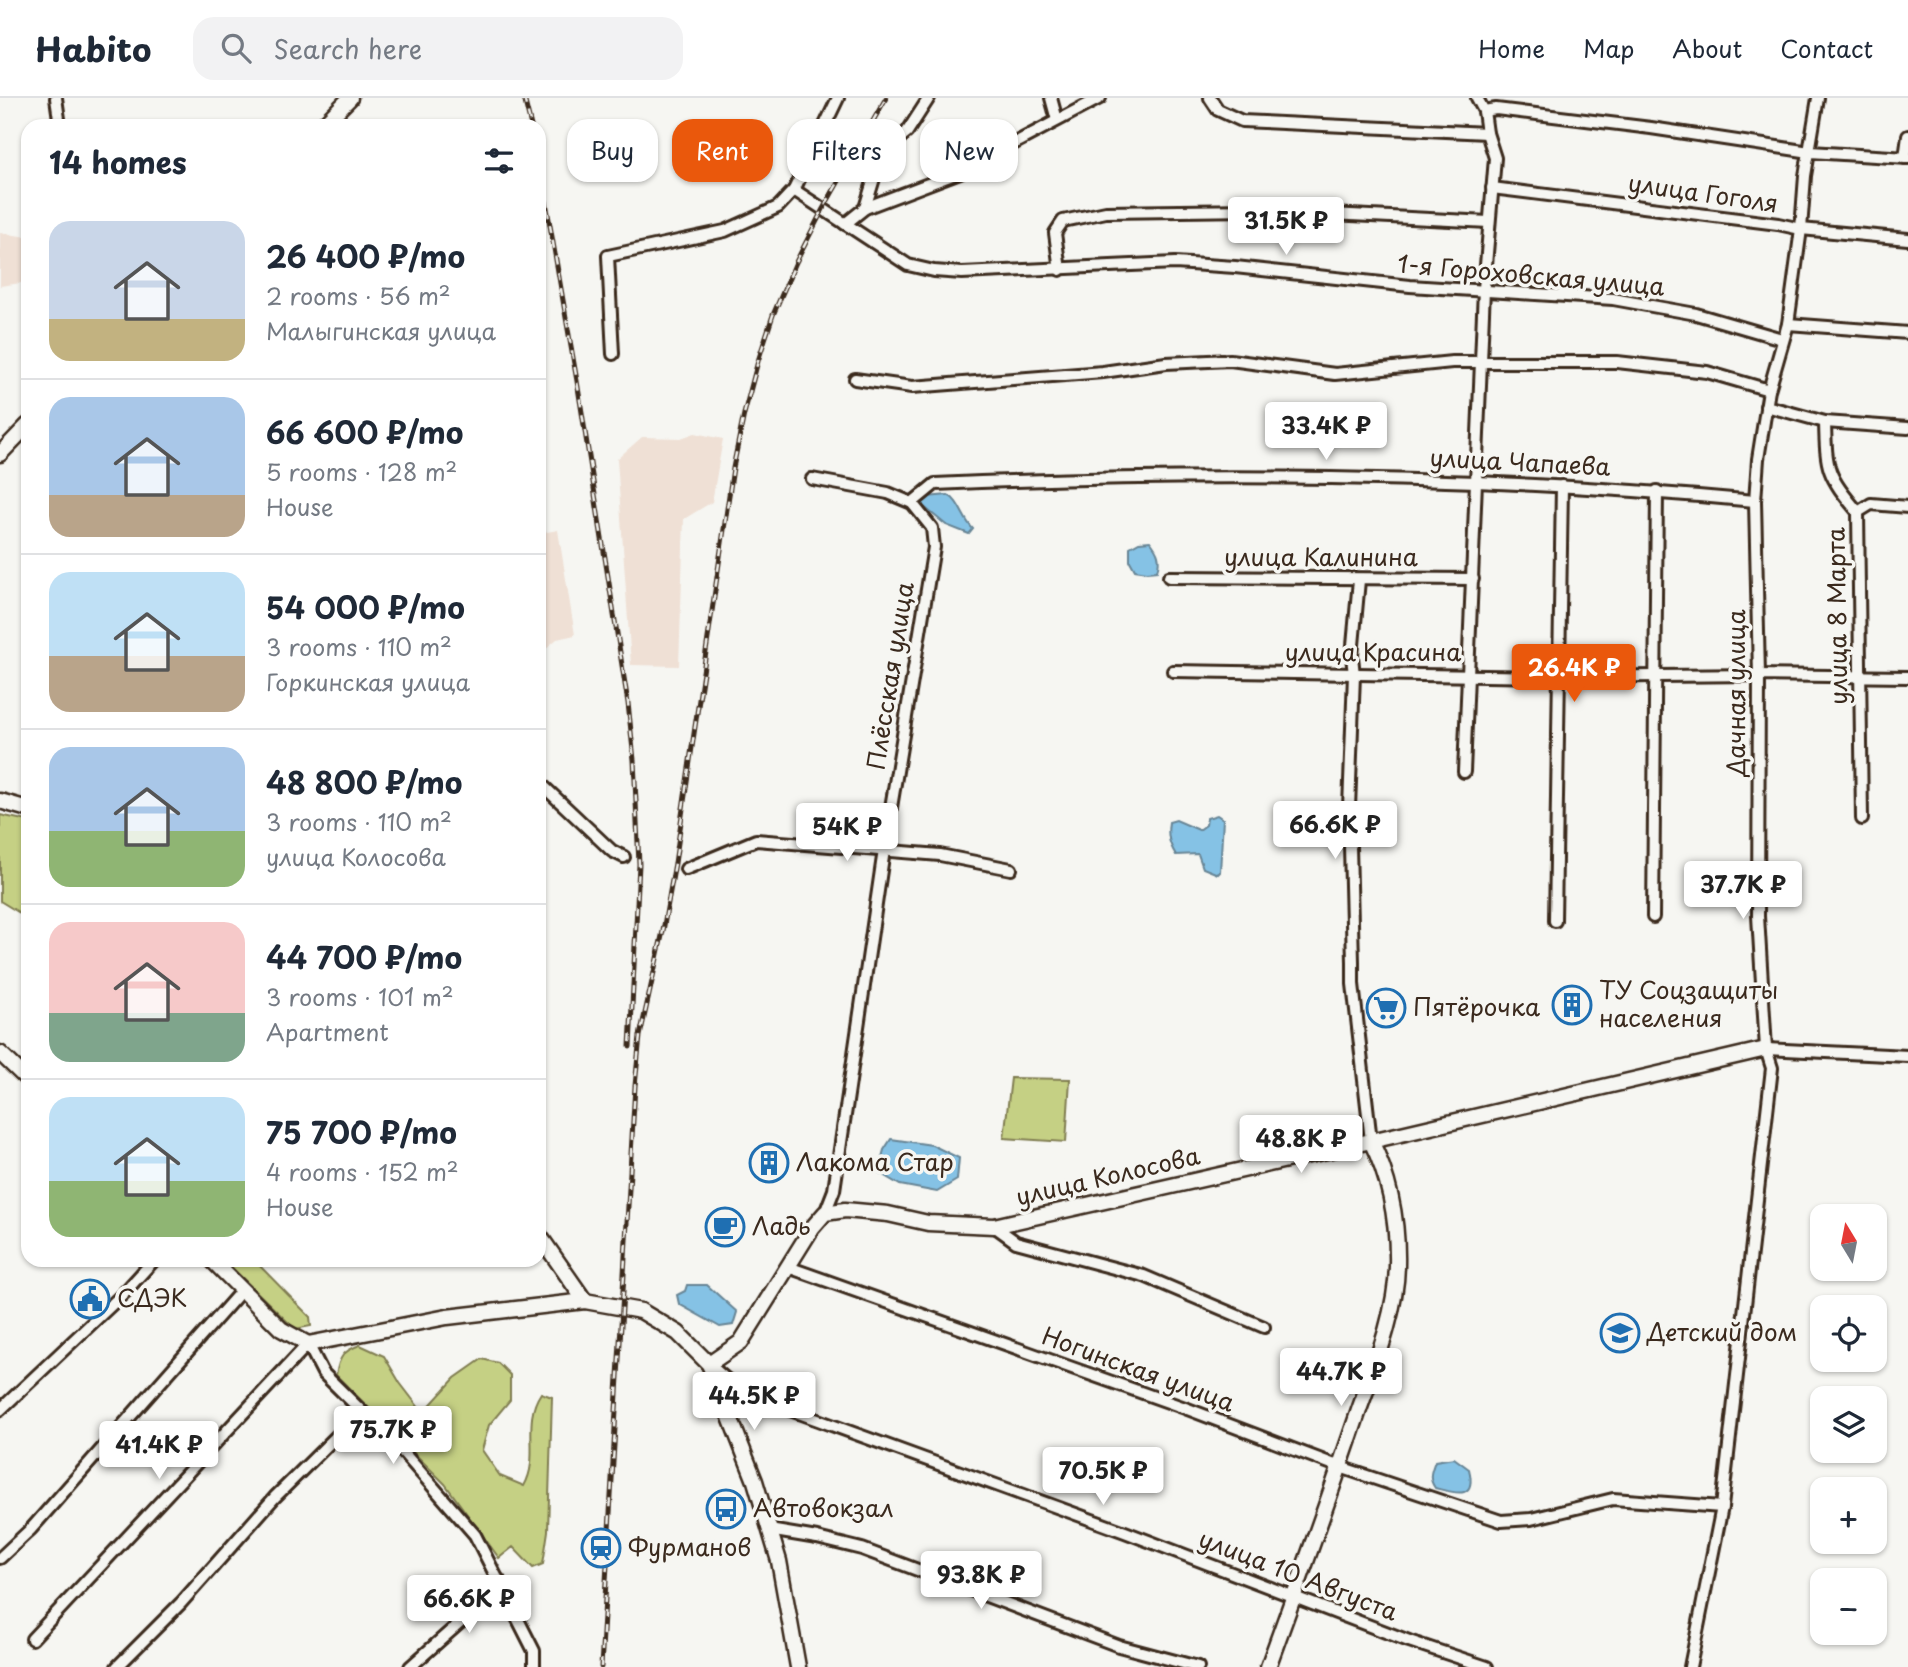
<!DOCTYPE html>
<html lang="en">
<head>
<meta charset="utf-8">
<style>
	:root { --surface:#fff; --page:#f2f2f3; --text:#1f2937; --muted:#747a83; --line:#e0e1e3; --accent:#ea580c }
	body { margin:0; font-family:"Playpen Sans",sans-serif; background:var(--page); color:var(--text); height:100vh; display:flex; flex-direction:column; font-size:26px; white-space:nowrap }
	* { box-sizing:border-box; margin:0 }
	p { font-size:23px; color:var(--muted) }
	.icon { flex:none; width:38px; height:38px; fill:none; stroke:currentColor; stroke-width:2; stroke-linecap:round; stroke-linejoin:round }
	.map { position:relative; flex:1; overflow:hidden }
	.details { position:absolute; left:21px; top:21px; width:525px; height:1148px; display:flex; flex-direction:column; background:var(--surface); border-radius:21px; box-shadow:0 2px 5px #0004 }
	.details>* { flex:none }
	.hud { position:absolute; left:567px; top:21px; width:665px; height:63px; display:flex; gap:14px }
	.needle { width:46px; rotate:350deg }
	.tools { position:absolute; left:1810px; top:1106px; display:grid; gap:14px }
	.tools a { display:grid; place-items:center; width:77px; height:77px; border-radius:14px; background:var(--surface); box-shadow:0 2px 5px #0004; font-size:35px }
	.price { position:absolute; translate:-50% -60px; padding:0 16px; border-radius:7px; background:#fff; color:#222; font-size:23px; line-height:46px; filter:drop-shadow(0 2px 4px #0008) }
	.price::after { content:''; position:absolute; left:50%; top:42px; width:21px; height:16px; margin-left:-10px; background:inherit; clip-path:polygon(0 0,100% 0,50% 100%) }
	.price.current { background:var(--accent); color:#fff }
	ul { padding:0; list-style:none }
	li { display:flex; align-items:center; gap:21px; height:175px; padding:0 28px }
	li+li { border-top:2px solid var(--line) }
	li span { display:grid; place-items:center; flex:none; width:196px; height:140px; border-radius:21px; color:#555 }
	li>.icon { margin-inline-start:auto }
	span .icon { width:84px; height:84px; fill:#fffc; stroke-width:1 }
	li b { font-size:30px }
	h2 { display:flex; justify-content:space-between; align-items:center; height:84px; padding:0 28px; font-size:30px }
	.tag { padding:0 24px; border-radius:21px; background:var(--surface); box-shadow:0 2px 5px #0004; font-size:24px; line-height:63px }
	.tag.current { background:var(--accent); color:#fff }
	header { display:flex; align-items:center; gap:42px; box-sizing:border-box; height:98px; padding:0 35px; background:var(--surface); border-bottom:2px solid var(--line) }
	header strong { font-size:33px }
	nav { display:flex; gap:38px; margin-inline-start:auto; font-size:24px }
	.search { width:490px; height:63px; background:var(--page); display:flex; align-items:center; gap:18px; box-sizing:border-box; padding:0 24px; border-radius:21px; color:var(--muted); font-size:26px }
	.map>svg:first-child { display:block }
	.built { fill:#efe0d5 }
	.green { fill:#c5d084; stroke:#807d51; stroke-width:2 }
	.water { fill:#85c2e5; stroke:#678595; stroke-width:2 }
	.lines { fill:none; stroke-linecap:round; stroke-linejoin:round }
	.minor-casing { stroke:#3b2a1e; stroke-width:16 }
	.major-casing { stroke:#3b2a1e; stroke-width:19 }
	.minor { stroke:#f6f6f2; stroke-width:10 }
	.major { stroke:#f6f6f2; stroke-width:14 }
	.rail-casing { stroke:#3b2a1e; stroke-width:5 }
	.rail { stroke:#f6f6f2; stroke-width:2.5; stroke-dasharray:8; stroke-linecap:butt }
	.labels { text-anchor:middle; stroke-width:7; stroke-linejoin:round; paint-order:stroke }
	.street-label { font-size:24px; fill:#3b2a1e; stroke:#f6f6f2 }
	.poi-label { font-size:24px; fill:#3b2a1e; stroke:#f6f6f2; text-anchor:start }
</style>
</head>
<body>
<header>
<strong>Habito</strong>
<div class="search"><svg class="icon" aria-label="search" viewBox="0 0 24 24"><circle cx="10" cy="10" r="6"/><path d="M15 15l6 6"/></svg>Search here</div>
<nav><a>Home</a><a>Map</a><a>About</a><a>Contact</a></nav>
</header>
<div class="map">
<svg width="1908" height="1569" viewBox="0 0 1908 1569">
	<rect width="100%" height="100%" fill="#f6f6f2"/>
	<filter id="ink" filterUnits="userSpaceOnUse"><feTurbulence type="fractalNoise" baseFrequency=".0143" numOctaves="2"/><feDisplacementMap in="SourceGraphic" scale="14" xChannelSelector="R" yChannelSelector="G"/><feConvolveMatrix kernelMatrix="1 2 1 2 8 2 1 2 1" color-interpolation-filters="sRGB"/></filter>
	<g filter="url(#ink)">
		<g class="built">
			<polygon points="0,135 28,139 28,184 0,188"/>
			<polygon points="695,335 723,341 712,404 684,421 679,568 631,567 617,361 642,339 681,340"/>
			<polygon points="539,426 547,434 558,432 575,537 557,541 539,556"/>
		</g>
		<g class="green">
			<polygon points="0,717 28,723 28,820 0,803"/>
			<polygon points="1011,980 1070,981 1066,1044 1004,1040"/>
			<polygon points="224,1162 254,1162 310,1219 311,1228 295,1231"/>
			<path d="M360,1247L384,1258L400,1285L423,1315L455,1280L482,1261L498,1265L510,1277V1302L489,1327L482,1352L500,1378L524,1388C541,1359 521,1324 541,1295L552,1299L548,1433L543,1466L533,1470L513,1449L499,1460L445,1386L336,1277C339,1259 343,1253 360,1247Z"/>
		</g>
		<g class="water">
			<path d="M948,397C959,402 963,421 973,431L969,436L946,427L923,408V403L927,399Z"/>
			<path d="M1150,443C1158,453 1161,460 1157,473L1147,474L1135,472L1130,463V449L1139,444Z"/>
			<path d="M1217,717L1223,721L1220,774L1218,776L1203,770L1198,756L1176,757C1169,746 1167,737 1169,724L1176,722L1199,732L1206,727L1207,720Z"/>
			<polygon points="891,1041 932,1047 959,1060 957,1082 937,1094 900,1087 878,1074 884,1052"/>
			<polygon points="687,1187 707,1187 737,1214 733,1227 720,1229 679,1206 677,1197 685,1193"/>
			<path d="M1454,1360L1469,1371C1477,1403 1455,1395 1435,1390C1428,1380 1431,1374 1435,1363Z"/>
		</g>
		<g class="lines">
			<defs>
				<g id="minor">
					<polyline points="56,0 60,28"/>
					<polyline points="1051,0 1057,22"/>
					<polyline points="1210,0 1218,12 1242,23 1487,35"/>
					<polyline points="1484,13 1496,11 1651,30 1810,54 1908,60"/>
					<polyline points="1905,60 1908,38"/>
					<polyline points="1492,90 1778,126 1801,131 1908,141"/>
					<polyline points="794,92 908,167 934,173 962,175 1175,165 1235,169 1410,188 1613,201 1696,216 1782,241"/>
					<polyline points="865,110 882,54 907,34 929,0"/>
					<polyline points="845,126 865,110 960,74 1100,0"/>
					<polyline points="1060,172 1055,135 1063,123 1106,114 1254,112 1489,124"/>
					<polyline points="1788,226 1908,235"/>
					<polyline points="613,256 608,158 725,133 778,109 794,92 838,0"/>
					<polyline points="855,281 912,289 1103,274 1166,265 1230,262 1335,276 1452,264 1617,264 1707,274 1769,292"/>
					<polyline points="1766,308 1825,324 1908,330"/>
					<path d="M1825,324C1826,372 1827,377 1858,414L1862,721"/>
					<polyline points="812,381 888,395 912,405 932,430 934,449 884,752 834,1092 825,1115"/>
					<path d="M912,405L935,386C1208,374 1483,377 1755,403"/>
					<polyline points="1858,414 1871,406 1908,409"/>
					<polyline points="1169,479 1473,481"/>
					<polyline points="1359,482 1352,558 1354,577 1349,710 1353,864 1353,886 1371,1043"/>
					<polyline points="1173,573 1558,579 1759,577 1908,579"/>
					<polyline points="1464,674 1484,191 1495,60 1487,35 1484,13 1477,0"/>
					<polyline points="539,684 612,753 624,759"/>
					<polyline points="686,771 756,742 940,757 1011,771"/>
					<polyline points="1653,819 1657,393"/>
					<polyline points="1555,823 1562,388"/>
					<polyline points="1766,951 1908,958"/>
					<polyline points="994,1128 1016,1144 1144,1178 1264,1229"/>
					<polyline points="788,1169 1185,1310 1340,1369 1501,1423 1531,1421 1613,1401 1722,1409"/>
					<polyline points="712,1269 741,1294 1125,1434 1409,1543 1487,1569"/>
					<polyline points="0,1312 124,1195 154,1162"/>
					<polyline points="769,1432 817,1440 862,1451 1119,1548 1198,1569"/>
					<polyline points="0,1460 31,1431 242,1192"/>
					<polyline points="32,1541 308,1246 323,1275 402,1353 475,1437 534,1553 534,1569"/>
					<polyline points="117,1569 181,1505 275,1399 361,1314"/>
					<polyline points="410,1569 471,1515 499,1482"/>
					<polyline points="1690,1569 1722,1409 1772,970 1766,951 1758,818 1759,577 1755,403 1758,361 1769,292 1788,226 1801,131 1805,78 1818,0"/>
				</g>
				<g id="major">
					<polyline points="322,28 350,0"/>
					<polyline points="0,356 28,327"/>
					<polyline points="0,703 28,711"/>
					<polyline points="0,955 28,982"/>
					<polyline points="539,1137 585,1203"/>
					<polyline points="212,1162 281,1231 308,1246 447,1219 585,1203 641,1213 678,1235 709,1266 755,1383 779,1463 798,1569"/>
					<polyline points="709,1266 741,1244 812,1130 825,1115 845,1112 888,1116 928,1125 994,1128 1371,1043 1766,951"/>
					<path d="M1268,1569C1299,1484 1330,1398 1359,1312C1375,1267 1396,1216 1397,1168C1398,1123 1391,1083 1371,1043"/>
				</g>
			</defs>
			<use href="#minor" class="minor-casing"/>
			<use href="#major" class="major-casing"/>
			<use href="#minor" class="minor"/>
			<use href="#major" class="major"/>
			<defs>
				<g id="rail">
					<polyline points="524,0 531,28"/>
					<polyline points="539,64 577,283 628,605 634,662 639,766 630,949"/>
					<polyline points="601,1569 635,988 640,938 663,833 675,765 733,370 744,316 758,263 773,217 796,164 823,111 886,0"/>
				</g>
			</defs>
			<use href="#rail" class="rail-casing"/>
			<use href="#rail" class="rail"/>
		</g>
	</g>
	<defs>
		<symbol id="building-ring" viewBox="-11 -11 22 22"><circle r="9.5" fill="#f6f6f2" stroke="#1f6fb2" stroke-width="1.5"/><path d="M-4-6H4V6H1V3H-1V6H-4ZM-2.5-4.3h1.7v1.8h-1.7ZM.8-4.3h1.7v1.8H.8ZM-2.5-1h1.7V.8h-1.7ZM.8-1h1.7V.8H.8Z" fill="#1f6fb2"/></symbol>
		<symbol id="supermarket-ring" viewBox="-11 -11 22 22"><circle r="9.5" fill="#f6f6f2" stroke="#1f6fb2" stroke-width="1.5"/><path d="M-6-5.5h2.5l.6 2H6L4.5 2H-2.5L-4.4-4H-6ZM-1.5 3.2a1.3 1.3 0 1 0 .1 0ZM3 3.2a1.3 1.3 0 1 0 .1 0Z" fill="#1f6fb2"/></symbol>
		<symbol id="cafe-ring" viewBox="-11 -11 22 22"><circle r="9.5" fill="#f6f6f2" stroke="#1f6fb2" stroke-width="1.5"/><path d="M-5.5-4.5H6V0H3Q3 3.5 0 3.5H-2.5Q-5.5 3.5-5.5 0ZM3-3.2v2h1.7v-2ZM-6 4.5H4V6H-6Z" fill="#1f6fb2"/></symbol>
		<symbol id="civic-ring" viewBox="-11 -11 22 22"><circle r="9.5" fill="#f6f6f2" stroke="#1f6fb2" stroke-width="1.5"/><path d="M-.6-6.5H3V-4.5H.6V-3L4-1V1h2V6H-6V1h2V-1L-.6-3ZM-1.2 2.5V6h2.4V2.5Z" fill="#1f6fb2"/></symbol>
		<symbol id="school-ring" viewBox="-11 -11 22 22"><circle r="9.5" fill="#f6f6f2" stroke="#1f6fb2" stroke-width="1.5"/><path d="M0-5L7-2L0 1L-7-2ZM-4 1L0 2.5L4 1V4Q0 6-4 4Z" fill="#1f6fb2"/></symbol>
		<symbol id="bus-ring" viewBox="-11 -11 22 22"><circle r="9.5" fill="#f6f6f2" stroke="#1f6fb2" stroke-width="1.5"/><path d="M-5-6H5V4H4V6H2V4H-2V6H-4V4H-5ZM-3.5-4V0h7V-4ZM-3.5 1.2v1.5H-2V1.2ZM2 1.2v1.5H3.5V1.2Z" fill="#1f6fb2"/></symbol>
		<symbol id="station-ring" viewBox="-11 -11 22 22"><circle r="9.5" fill="#f6f6f2" stroke="#1f6fb2" stroke-width="1.5"/><path d="M-3-6H3Q5-6 5-4V2Q5 4 3 4L4.5 6H3L1.5 4h-3L-3 6H-4.5L-3 4Q-5 4-5 2V-4Q-5-6-3-6ZM-3.5-4v3h7v-3ZM-3.5 1v1.5H-2V1ZM2 1v1.5H3.5V1Z" fill="#1f6fb2"/></symbol>
	</defs>
	<g fill-rule="evenodd">
		<use href="#building-ring" x="1550" y="885" width="44" height="44"/>
		<use href="#supermarket-ring" x="1364" y="888" width="44" height="44"/>
		<use href="#building-ring" x="747" y="1043" width="44" height="44"/>
		<use href="#cafe-ring" x="703" y="1107" width="44" height="44"/>
		<use href="#civic-ring" x="68" y="1179" width="44" height="44"/>
		<use href="#school-ring" x="1598" y="1213" width="44" height="44"/>
		<use href="#bus-ring" x="704" y="1389" width="44" height="44"/>
		<use href="#station-ring" x="579" y="1428" width="44" height="44"/>
	</g>
	<g class="labels">
		<g class="street-label">
			<text transform="translate(1703 96) rotate(8)" y="8">улица Гоголя</text>
			<text transform="translate(1531 178) rotate(5)" y="8">1-я Гороховская улица</text>
			<text transform="translate(1520 365) rotate(3)" y="8">улица Чапаева</text>
			<text x="1321" y="468">улица Калинина</text>
			<text transform="translate(1838 518) rotate(-91)" y="8">улица 8 Марта</text>
			<text x="1373" y="563">улица Красина</text>
			<text transform="translate(891 578) rotate(-81)" y="8">Плёсская улица</text>
			<text transform="translate(1737 595) rotate(-90)" y="8">Дачная улица</text>
			<text transform="translate(1108 1079) rotate(-13)" y="8">улица Колосова</text>
			<text transform="translate(1138 1272) rotate(20)" y="8">Ногинская улица</text>
			<text transform="translate(1298 1478) rotate(21)" y="8">улица 10 Августа</text>
		</g>
		<g class="poi-label">
			<text x="1599" y="901">ТУ Соцзащиты<tspan x="1599" dy="28">населения</tspan></text>
			<text x="1413" y="918">Пятёрочка</text>
			<text x="796" y="1073">Лакома Стар</text>
			<text x="752" y="1137">Ладь</text>
			<text x="117" y="1209">СДЭК</text>
			<text x="1647" y="1243">Детский дом</text>
			<text x="753" y="1419">Автовокзал</text>
			<text x="628" y="1458">Фурманов</text>
		</g>
	</g>
</svg>
<div class="tools">
<a><svg class="needle" viewBox="-14 -14 28 28"><path d="M0-13l5 13h-10z" fill="#e53935"/><path d="M0 13l5-13h-10z" fill="#747a83"/></svg></a>
<a><svg class="icon" aria-label="locate" viewBox="0 0 24 24"><circle cx="12" cy="12" r="6"/><path d="M12 2v4M12 18v4M2 12h4M18 12h4"/></svg></a>
<a><svg class="icon" aria-label="layers" viewBox="0 0 24 24"><path d="M12 4l9 5-9 5-9-5zM3 14l9 5 9-5"/></svg></a>
<a>+</a>
<a>−</a>
</div>
<b class="price" style="left:1286px;top:159px">31.5K ₽</b>
<b class="price" style="left:1326px;top:364px">33.4K ₽</b>
<b class="price current" style="left:1574px;top:606px">26.4K ₽</b>
<b class="price" style="left:1335px;top:763px">66.6K ₽</b>
<b class="price" style="left:847px;top:765px">54K ₽</b>
<b class="price" style="left:1743px;top:823px">37.7K ₽</b>
<b class="price" style="left:1301px;top:1077px">48.8K ₽</b>
<b class="price" style="left:1341px;top:1310px">44.7K ₽</b>
<b class="price" style="left:754px;top:1334px">44.5K ₽</b>
<b class="price" style="left:393px;top:1368px">75.7K ₽</b>
<b class="price" style="left:159px;top:1383px">41.4K ₽</b>
<b class="price" style="left:1103px;top:1409px">70.5K ₽</b>
<b class="price" style="left:981px;top:1513px">93.8K ₽</b>
<b class="price" style="left:469px;top:1537px">66.6K ₽</b>
<div class="hud">
<a class="tag">Buy</a>
<a class="tag current">Rent</a>
<a class="tag">Filters</a>
<a class="tag">New</a>
</div>
<section class="details">
<h2>14 homes<svg class="icon" aria-label="filters" viewBox="0 0 24 24"><path d="M4 7h16M4 17h16"/><circle cx="9" cy="7" r="2"/><circle cx="15" cy="17" r="2"/></svg></h2>
<ul>
<li><span style="background:linear-gradient(#c9d6e8 70%,#c2b280 0)"><svg class="icon" aria-label="home" viewBox="0 0 24 24"><path d="M3 11l9-7 9 7M6 9v11h12V9"/></svg></span><div><b>26 400 ₽/mo</b><p>2 rooms · 56 m²</p><p>Малыгинская улица</p></div></li>
<li><span style="background:linear-gradient(#a9c7e8 70%,#b9a48a 0)"><svg class="icon" aria-label="home" viewBox="0 0 24 24"><path d="M3 11l9-7 9 7M6 9v11h12V9"/></svg></span><div><b>66 600 ₽/mo</b><p>5 rooms · 128 m²</p><p>House</p></div></li>
<li><span style="background:linear-gradient(#bfe0f5 60%,#b9a48a 0)"><svg class="icon" aria-label="home" viewBox="0 0 24 24"><path d="M3 11l9-7 9 7M6 9v11h12V9"/></svg></span><div><b>54 000 ₽/mo</b><p>3 rooms · 110 m²</p><p>Горкинская улица</p></div></li>
<li><span style="background:linear-gradient(#a9c7e8 60%,#8fb573 0)"><svg class="icon" aria-label="home" viewBox="0 0 24 24"><path d="M3 11l9-7 9 7M6 9v11h12V9"/></svg></span><div><b>48 800 ₽/mo</b><p>3 rooms · 110 m²</p><p>улица Колосова</p></div></li>
<li><span style="background:linear-gradient(#f6c9c9 65%,#7fa58c 0)"><svg class="icon" aria-label="home" viewBox="0 0 24 24"><path d="M3 11l9-7 9 7M6 9v11h12V9"/></svg></span><div><b>44 700 ₽/mo</b><p>3 rooms · 101 m²</p><p>Apartment</p></div></li>
<li><span style="background:linear-gradient(#bfe0f5 60%,#8fb573 0)"><svg class="icon" aria-label="home" viewBox="0 0 24 24"><path d="M3 11l9-7 9 7M6 9v11h12V9"/></svg></span><div><b>75 700 ₽/mo</b><p>4 rooms · 152 m²</p><p>House</p></div></li>
</ul>
</section>
</div>
</body>
</html>
